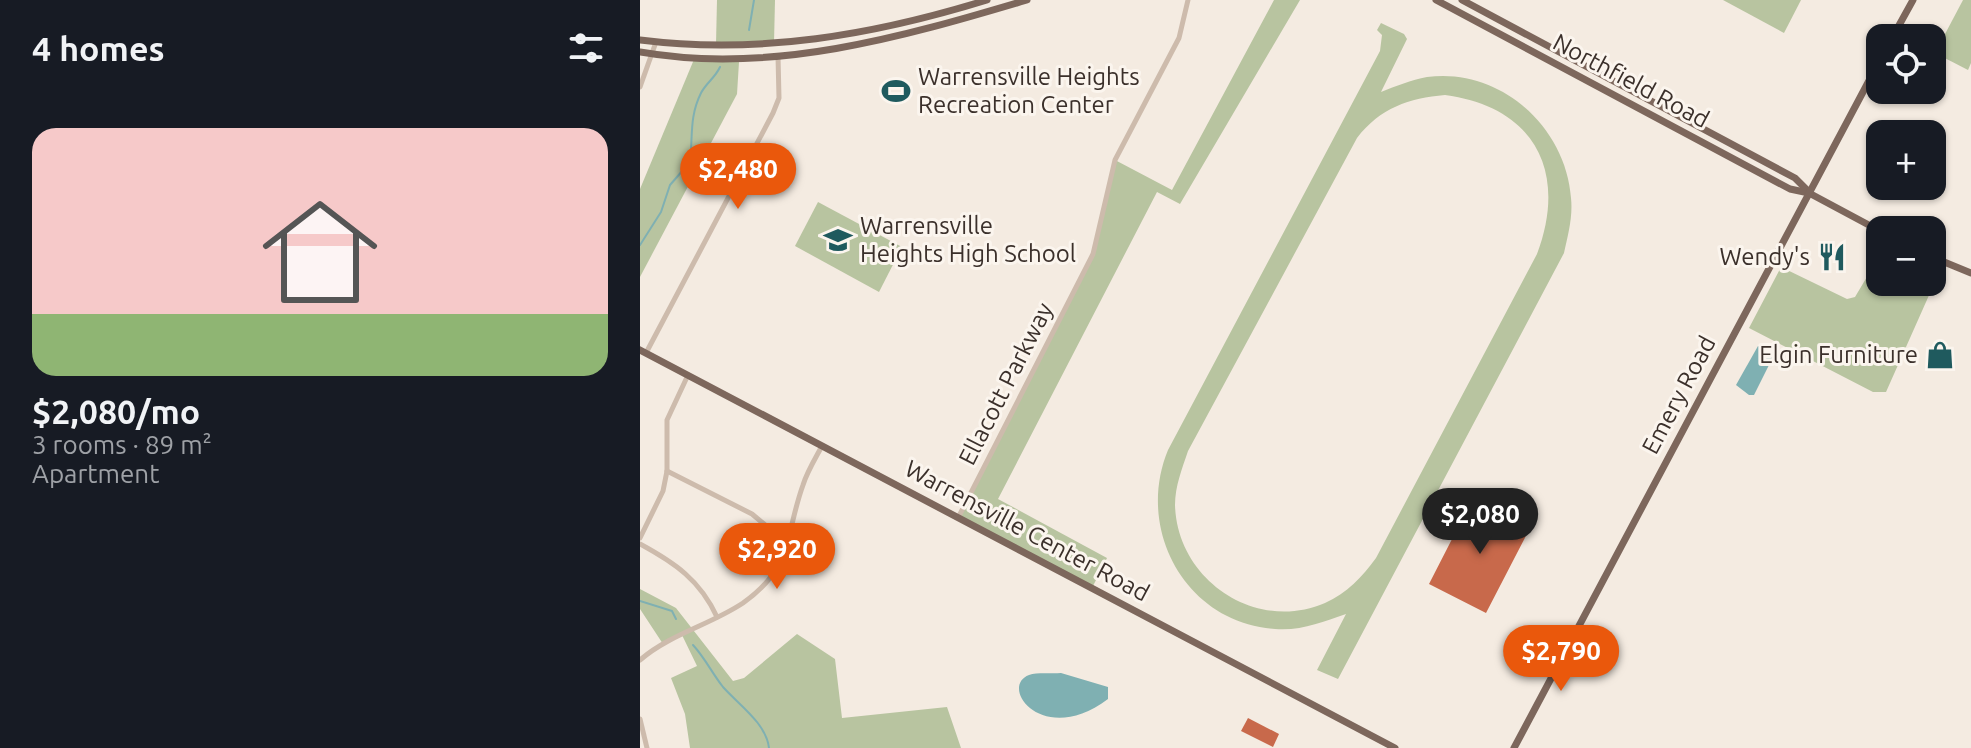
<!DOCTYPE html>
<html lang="en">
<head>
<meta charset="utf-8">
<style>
	:root { --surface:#171b24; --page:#242831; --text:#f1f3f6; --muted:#9ea1a6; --line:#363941; --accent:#ea580c }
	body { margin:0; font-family:Ubuntu,sans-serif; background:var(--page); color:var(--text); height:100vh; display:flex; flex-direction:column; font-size:30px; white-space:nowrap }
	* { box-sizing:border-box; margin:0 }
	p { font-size:26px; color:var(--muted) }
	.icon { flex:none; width:44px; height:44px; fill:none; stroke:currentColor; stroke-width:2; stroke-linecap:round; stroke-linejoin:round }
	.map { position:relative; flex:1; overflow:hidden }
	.panel { display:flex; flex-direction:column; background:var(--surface); width:640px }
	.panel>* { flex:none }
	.fabs { position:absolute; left:1226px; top:24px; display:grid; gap:16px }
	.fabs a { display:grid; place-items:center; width:80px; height:80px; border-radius:16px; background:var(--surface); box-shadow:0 2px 6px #0004; font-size:40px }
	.price { position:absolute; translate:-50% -68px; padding:0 18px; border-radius:28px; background:var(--accent); color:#fff; font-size:26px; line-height:52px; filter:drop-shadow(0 2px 4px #0008) }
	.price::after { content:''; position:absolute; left:50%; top:48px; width:24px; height:18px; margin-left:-12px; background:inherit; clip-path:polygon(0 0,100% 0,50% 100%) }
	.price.selected { background:#222; color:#fff }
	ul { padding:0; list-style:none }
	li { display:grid; align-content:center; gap:16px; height:424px; padding:0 32px }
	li+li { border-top:2px solid var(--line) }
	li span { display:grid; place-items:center; height:248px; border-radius:24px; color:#555 }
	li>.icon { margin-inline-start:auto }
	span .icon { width:144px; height:144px; fill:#fffc; stroke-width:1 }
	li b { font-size:34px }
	h2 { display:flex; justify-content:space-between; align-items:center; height:96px; padding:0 32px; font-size:34px }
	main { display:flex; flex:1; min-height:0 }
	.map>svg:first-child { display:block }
	.green { fill:#b8c4a0; fill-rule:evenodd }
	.water { fill:#7fb0b2 }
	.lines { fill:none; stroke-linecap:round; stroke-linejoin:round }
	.stream { stroke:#7fb0b2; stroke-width:2 }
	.building { fill:#c8694b }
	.minor { stroke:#cdbbac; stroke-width:5 }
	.major { stroke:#7d675c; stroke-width:7 }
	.labels { text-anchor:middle; stroke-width:6; stroke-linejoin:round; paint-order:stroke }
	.poi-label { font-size:24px; fill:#3b302b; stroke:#fbf5ee; text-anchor:start }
	.street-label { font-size:24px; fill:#3b302b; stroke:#fbf5ee }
</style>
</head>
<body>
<main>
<section class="panel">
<h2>4 homes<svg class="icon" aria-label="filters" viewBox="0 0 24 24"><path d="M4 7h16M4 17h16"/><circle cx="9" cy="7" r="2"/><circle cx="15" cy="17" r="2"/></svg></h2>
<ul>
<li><span style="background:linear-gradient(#f6c9c9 75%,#8fb573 0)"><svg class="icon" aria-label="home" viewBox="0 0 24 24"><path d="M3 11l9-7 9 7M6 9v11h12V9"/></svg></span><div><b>$2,080/mo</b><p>3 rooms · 89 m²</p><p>Apartment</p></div></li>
</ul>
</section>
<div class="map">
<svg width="1331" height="748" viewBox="0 0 1331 748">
	<rect width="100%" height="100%" fill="#f4ebe1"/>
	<g class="green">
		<polygon points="77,0 135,0 134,43 76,44"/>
		<polygon points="634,0 660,0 540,204 517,192 358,499 467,558 452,588 318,518 453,254 475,160 532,190"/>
		<polygon points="1083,0 1161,0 1144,33"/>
		<polygon points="1323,0 1331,0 1331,63 1328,70 1295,53"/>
		<path d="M741,23L764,34L767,39L741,92C756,86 771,80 787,77C860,67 926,127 931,198C933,217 928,235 924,253L698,679L677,670L706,614C682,622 662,631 635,629C546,623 495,530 528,450L740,51L742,35L737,30ZM805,95C895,107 928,172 897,254L736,558C722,577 707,593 685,603C616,633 537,580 535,505C535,486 542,469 548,451L717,138C740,108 769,98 805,95Z"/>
		<polygon points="55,57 99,62 97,94 0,277 0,189"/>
		<polygon points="178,202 262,247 239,292 155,246"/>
		<polygon points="1240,255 1240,282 1292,282 1292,270 1298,275 1246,392 1233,392 1109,328 1141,267 1207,299 1215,297"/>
		<polygon points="0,589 36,608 93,681 104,678 157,634 195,659 202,718 307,707 321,748 50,748 45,714 31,678 57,666 42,635 23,644 0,609"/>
	</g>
	<g class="water">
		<polygon points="1118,346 1131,351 1134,355 1114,395 1109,395 1096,385"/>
		<path d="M421,673L468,687V699C403,748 358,687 389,675C397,672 412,674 421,673Z"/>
	</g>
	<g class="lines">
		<g class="stream">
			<polyline points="109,30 114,0"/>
			<path d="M0,245L21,212L30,185L50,162C53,137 49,117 61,93C66,83 75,78 80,67"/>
			<polyline points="0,601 32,611 36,619"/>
			<path d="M53,645C65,658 72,673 83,687C99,705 126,723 129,748"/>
		</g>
	</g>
	<g class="building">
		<polygon points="839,501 890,528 846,613 789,584 831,502 836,505"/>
		<polygon points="608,718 639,734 633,747 601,731"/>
	</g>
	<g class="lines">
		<g class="minor">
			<polyline points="0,87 16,42"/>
			<polyline points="6,353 133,113 139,98 138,56"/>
			<polyline points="27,471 112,514 148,544"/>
			<polyline points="318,518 453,254 475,160 539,38 548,0"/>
			<polyline points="0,538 23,491 27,471 27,420 48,375"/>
			<path d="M0,544C35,563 60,580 77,617"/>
			<path d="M0,660C30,634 70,625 103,603C153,568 145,535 163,485C167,472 175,459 182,446"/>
			<polyline points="0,719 7,748"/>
		</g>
		<g class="major">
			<polyline points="796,0 1150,189 1169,193 1240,231"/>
			<polyline points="822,0 1155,178 1168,191"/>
			<polyline points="1252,38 1273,0"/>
			<path d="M0,40C119,55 234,35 347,0"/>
			<path d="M0,52C131,75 263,37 387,0"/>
			<polyline points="1292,257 1331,273"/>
			<polyline points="0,350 755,748"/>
			<polyline points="874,748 1240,60"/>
		</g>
	</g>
	<defs>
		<symbol id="stadium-bare" viewBox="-9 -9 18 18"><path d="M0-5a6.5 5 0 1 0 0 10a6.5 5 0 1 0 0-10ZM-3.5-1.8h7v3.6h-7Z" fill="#1f5a5e" stroke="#fbf5ee" stroke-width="2.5" paint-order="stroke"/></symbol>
		<symbol id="school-bare" viewBox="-9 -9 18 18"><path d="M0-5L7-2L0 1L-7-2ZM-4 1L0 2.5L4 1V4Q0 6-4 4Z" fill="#1f5a5e" stroke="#fbf5ee" stroke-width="2.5" paint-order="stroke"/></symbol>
		<symbol id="restaurant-bare" viewBox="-9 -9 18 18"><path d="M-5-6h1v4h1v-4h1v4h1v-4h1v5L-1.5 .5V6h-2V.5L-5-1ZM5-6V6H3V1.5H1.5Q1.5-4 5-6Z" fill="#1f5a5e" stroke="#fbf5ee" stroke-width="2.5" paint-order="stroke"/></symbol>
		<symbol id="shop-bare" viewBox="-9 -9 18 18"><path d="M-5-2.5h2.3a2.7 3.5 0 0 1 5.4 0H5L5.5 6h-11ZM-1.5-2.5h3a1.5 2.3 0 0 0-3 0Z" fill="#1f5a5e" stroke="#fbf5ee" stroke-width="2.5" paint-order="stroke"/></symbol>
	</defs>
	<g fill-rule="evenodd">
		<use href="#stadium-bare" x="236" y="71" width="40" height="40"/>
		<use href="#school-bare" x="178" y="220" width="40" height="40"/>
		<use href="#restaurant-bare" x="1172" y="237" width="40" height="40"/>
		<use href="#shop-bare" x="1280" y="335" width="40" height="40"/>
	</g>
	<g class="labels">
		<g class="poi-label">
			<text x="278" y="85">Warrensville Heights<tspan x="278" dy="28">Recreation Center</tspan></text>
			<text x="220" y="234">Warrensville<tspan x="220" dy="28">Heights High School</tspan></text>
			<text x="1170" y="265" text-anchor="end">Wendy's</text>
			<text x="1278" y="363" text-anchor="end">Elgin Furniture</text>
		</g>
		<g class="street-label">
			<text transform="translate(991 81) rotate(28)" y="8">Northfield Road</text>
			<text transform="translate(366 384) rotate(-63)" y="8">Ellacott Parkway</text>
			<text transform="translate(1039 395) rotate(-62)" y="8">Emery Road</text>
			<text transform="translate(387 531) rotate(28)" y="8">Warrensville Center Road</text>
		</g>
	</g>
</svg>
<div class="fabs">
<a><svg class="icon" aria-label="locate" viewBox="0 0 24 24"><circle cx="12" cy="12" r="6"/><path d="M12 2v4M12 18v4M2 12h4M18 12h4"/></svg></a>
<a>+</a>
<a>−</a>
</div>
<b class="price" style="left:98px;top:211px">$2,480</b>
<b class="price selected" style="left:840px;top:556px">$2,080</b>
<b class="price" style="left:137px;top:591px">$2,920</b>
<b class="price" style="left:921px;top:693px">$2,790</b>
</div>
</main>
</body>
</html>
